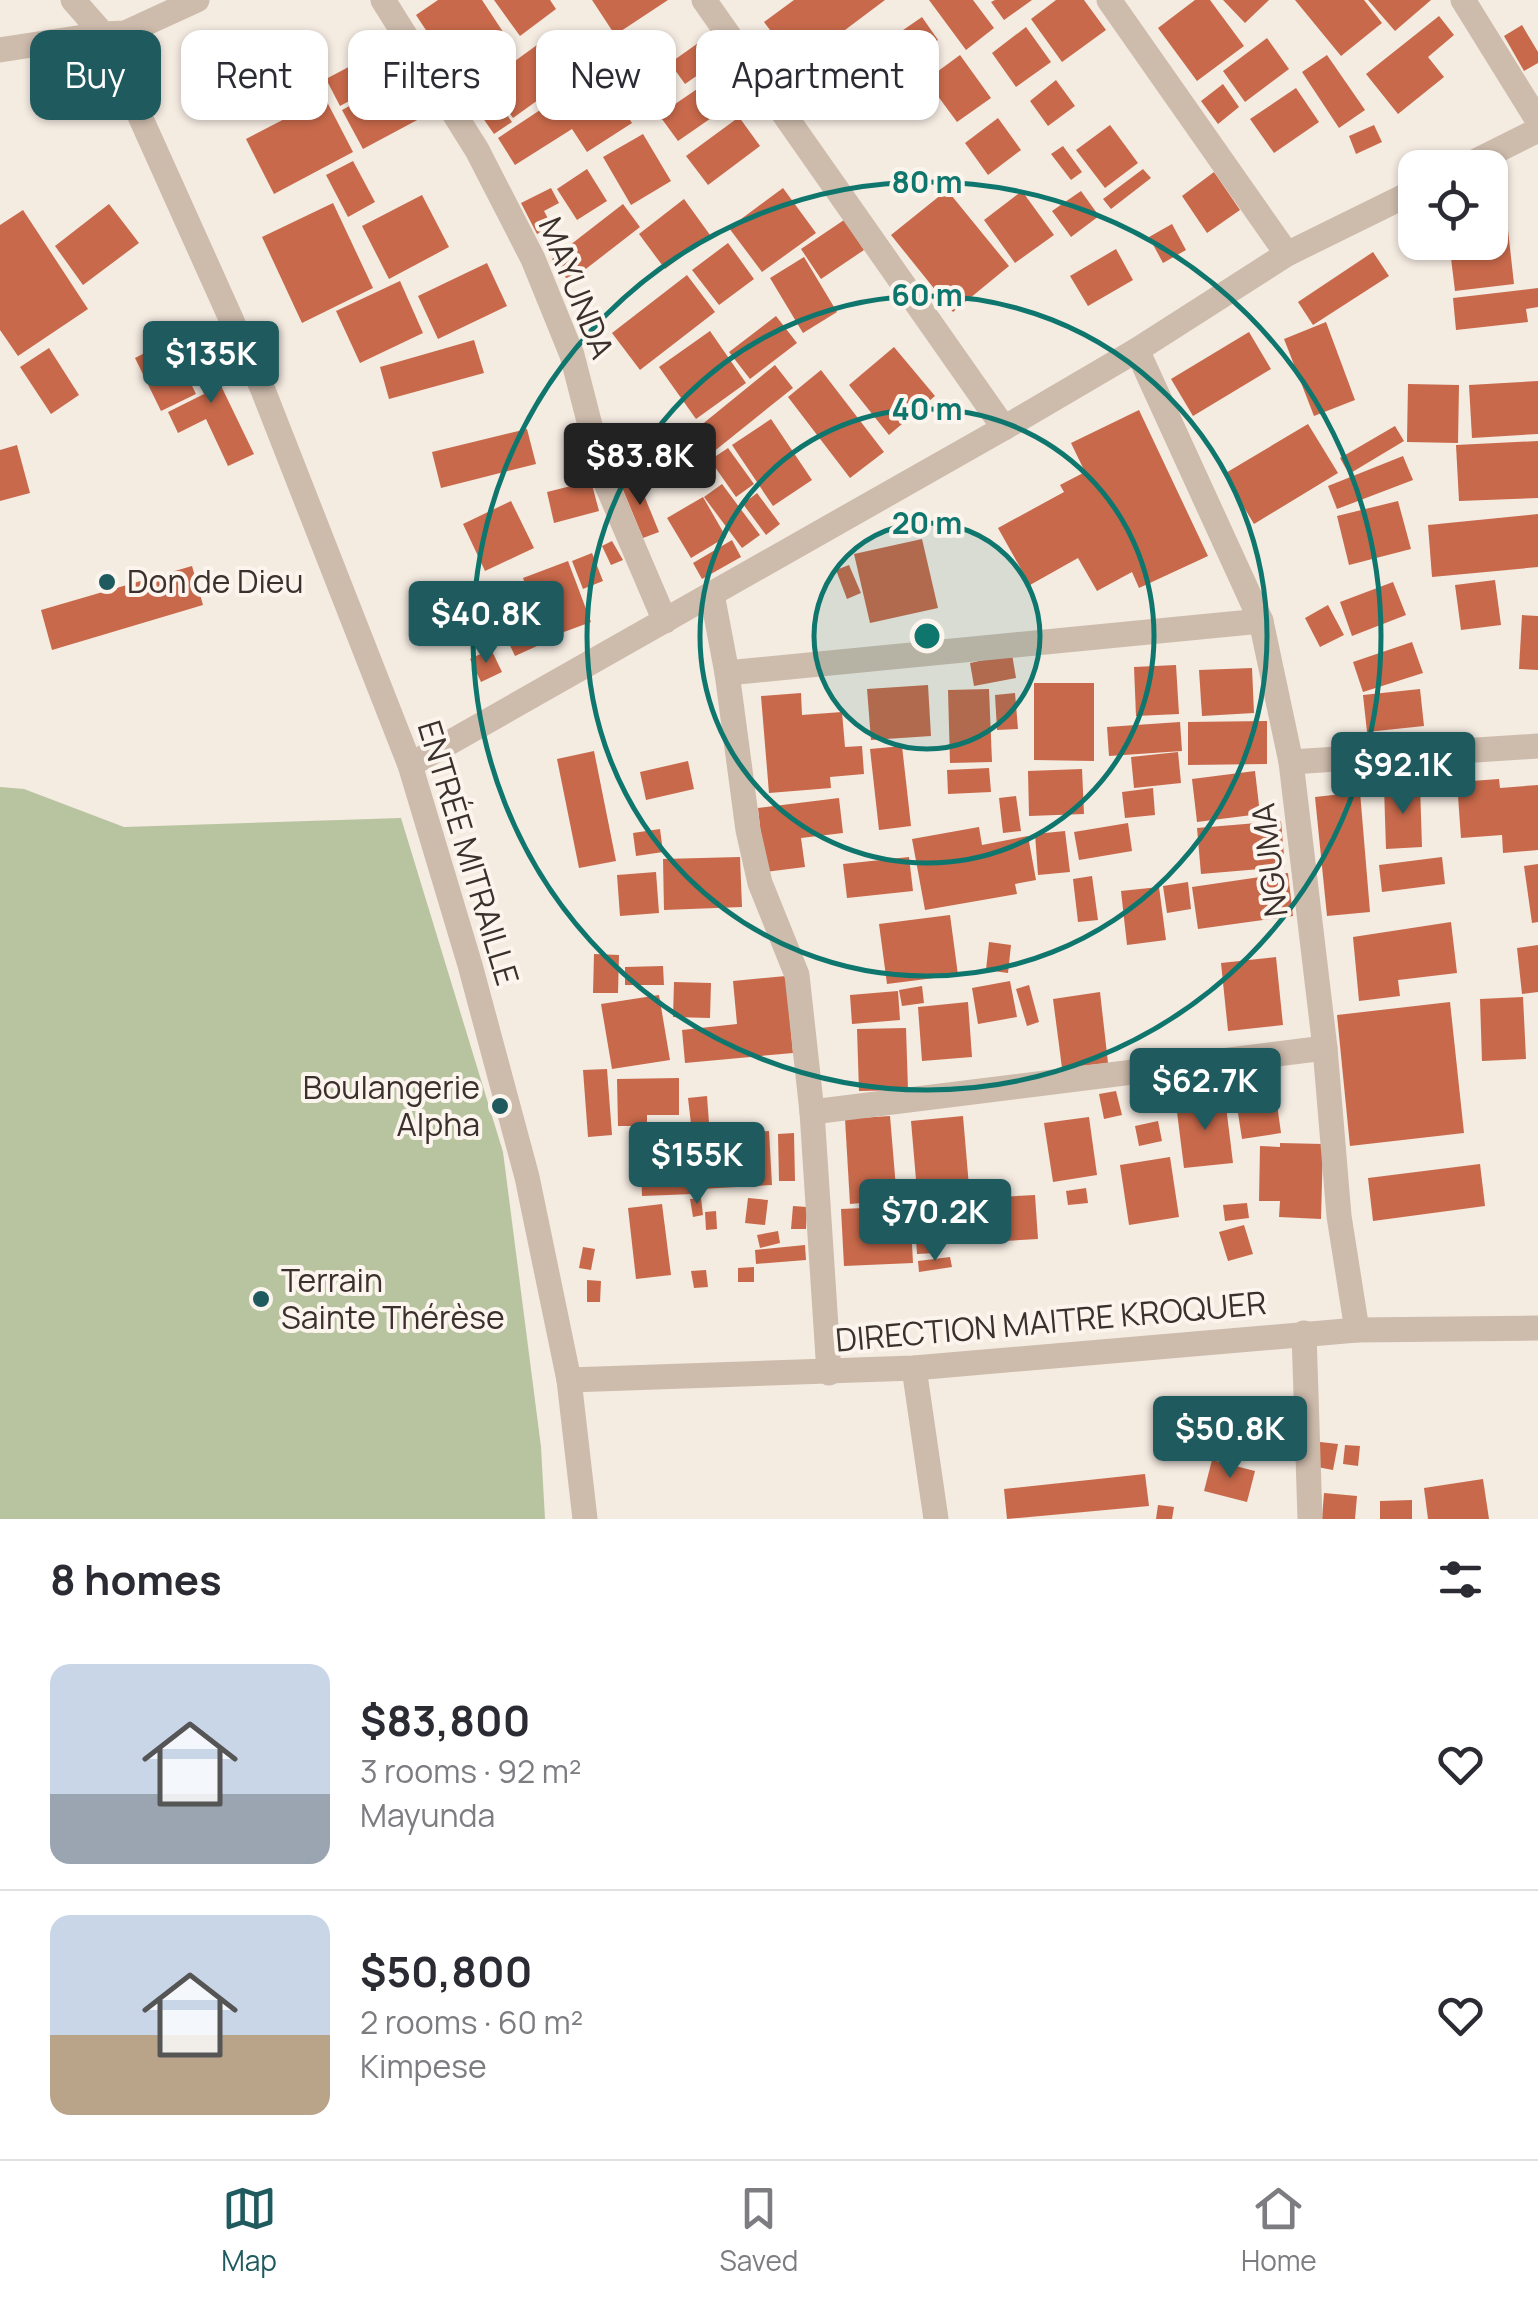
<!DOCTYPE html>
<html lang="en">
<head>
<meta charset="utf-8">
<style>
	:root { --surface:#fff; --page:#f2f2f3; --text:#2b2b33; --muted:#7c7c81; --line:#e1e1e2; --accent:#1f5a5e }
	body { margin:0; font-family:Manrope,sans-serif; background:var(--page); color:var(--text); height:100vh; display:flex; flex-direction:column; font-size:38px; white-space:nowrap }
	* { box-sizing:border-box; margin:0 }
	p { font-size:32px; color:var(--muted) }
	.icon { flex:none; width:55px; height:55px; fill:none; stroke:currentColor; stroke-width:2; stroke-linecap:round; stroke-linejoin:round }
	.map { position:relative; height:1519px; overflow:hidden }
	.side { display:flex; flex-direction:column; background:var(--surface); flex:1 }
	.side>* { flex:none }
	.guide { position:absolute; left:30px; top:30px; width:1000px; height:90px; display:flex; gap:20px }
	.fabs { position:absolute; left:1398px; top:150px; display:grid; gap:20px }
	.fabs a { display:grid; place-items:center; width:110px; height:110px; border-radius:20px; background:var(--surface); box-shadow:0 2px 8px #0004; font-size:50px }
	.price { position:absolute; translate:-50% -85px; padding:0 22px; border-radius:10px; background:var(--accent); color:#fff; font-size:32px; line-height:65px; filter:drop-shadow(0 2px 5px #0008) }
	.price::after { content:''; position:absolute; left:50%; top:60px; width:30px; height:22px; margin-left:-15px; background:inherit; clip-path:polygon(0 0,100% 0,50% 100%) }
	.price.selected { background:#222; color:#fff }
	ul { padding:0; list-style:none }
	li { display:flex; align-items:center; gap:30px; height:250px; padding:0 50px }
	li+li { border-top:2px solid var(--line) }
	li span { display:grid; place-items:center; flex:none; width:280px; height:200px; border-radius:20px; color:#555 }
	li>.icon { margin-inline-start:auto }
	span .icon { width:120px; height:120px; fill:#fffc; stroke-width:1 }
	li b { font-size:42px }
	h2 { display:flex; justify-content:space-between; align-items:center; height:120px; padding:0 50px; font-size:42px }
	.tag { padding:0 35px; border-radius:20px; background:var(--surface); box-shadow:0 2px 8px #0004; font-size:35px; line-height:90px }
	.tag.selected { background:var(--accent); color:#fff }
	.tabs { display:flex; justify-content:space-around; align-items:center; height:140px; border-top:2px solid var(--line); background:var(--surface); font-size:28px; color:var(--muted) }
	.tabs a { display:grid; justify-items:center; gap:5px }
	.tabs .selected { color:var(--accent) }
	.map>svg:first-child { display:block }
	.green { fill:#b8c4a0 }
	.building { fill:#c8694b }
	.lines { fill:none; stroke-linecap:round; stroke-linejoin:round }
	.minor { stroke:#cdbbac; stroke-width:25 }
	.tertiary { stroke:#cdbbac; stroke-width:25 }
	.ring { fill:none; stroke:#0f766e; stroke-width:5 }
	.poi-dot { fill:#1f5a5e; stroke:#fbf5ee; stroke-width:4 }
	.labels { text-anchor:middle; stroke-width:8; stroke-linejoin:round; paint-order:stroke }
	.street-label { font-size:32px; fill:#3b302b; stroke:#fbf5ee }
	.poi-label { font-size:32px; fill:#3b302b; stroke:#fbf5ee; text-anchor:start }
	.centre { fill:#0f766e; stroke:#fbf5ee; stroke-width:5 }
	.ring-label { font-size:30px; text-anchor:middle; font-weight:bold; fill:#0f766e; stroke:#fbf5ee; stroke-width:8; stroke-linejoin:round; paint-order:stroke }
</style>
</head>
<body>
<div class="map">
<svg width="1538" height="1519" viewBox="0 0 1538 1519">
	<rect width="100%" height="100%" fill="#f4ebe1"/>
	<polygon class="green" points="0,787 24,789 124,827 401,818 503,1152 541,1447 545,1519 0,1519"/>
	<g class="building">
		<polygon points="438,0 482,0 511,44 458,79 416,15"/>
		<polygon points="494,0 550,0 556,9 520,36"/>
		<polygon points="592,0 668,0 615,35"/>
		<polygon points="794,0 885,0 797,66 764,22"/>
		<polygon points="929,0 973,0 994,28 966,50"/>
		<polygon points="995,0 1032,0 1004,20 991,2"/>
		<polygon points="1056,0 1084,0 1106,30 1062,62 1031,19"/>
		<polygon points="1195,0 1210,0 1244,46 1197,81 1158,28"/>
		<polygon points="1223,0 1269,0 1245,23"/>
		<polygon points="1295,0 1364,0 1382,23 1341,56"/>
		<polygon points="1368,0 1431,0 1395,31"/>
		<polygon points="1439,16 1454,35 1428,57 1444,77 1398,114 1366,74"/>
		<polygon points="922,17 938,40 909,59 893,37"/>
		<polygon points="1522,25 1538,52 1538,63 1524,71 1504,36"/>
		<polygon points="1026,27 1051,62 1016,87 992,53"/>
		<polygon points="644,37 663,63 635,83 616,57"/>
		<polygon points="1267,38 1289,69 1245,102 1223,71"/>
		<polygon points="701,41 715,63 685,84 670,63"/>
		<polygon points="537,45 563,82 513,118 487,81"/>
		<polygon points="373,54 388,80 340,106 326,79"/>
		<polygon points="960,55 991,98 957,122 926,80"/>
		<polygon points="1327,55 1365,110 1339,128 1302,72"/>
		<polygon points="725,70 743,96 678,141 659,115"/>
		<polygon points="815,70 836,104 815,117 794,83"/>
		<polygon points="599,71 632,123 587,152 572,129 515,165 498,138"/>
		<polygon points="413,72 434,111 363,149 342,110"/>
		<polygon points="481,79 512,122 494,134 464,91"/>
		<polygon points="1056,80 1075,106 1048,126 1030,101"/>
		<polygon points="1223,84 1239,107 1218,124 1201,101"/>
		<polygon points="1296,88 1319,122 1274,153 1250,119"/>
		<polygon points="325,98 353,152 274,194 246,139"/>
		<polygon points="739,117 760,146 708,185 686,156"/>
		<polygon points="998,118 1021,150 988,175 965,143"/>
		<polygon points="1110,125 1138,163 1105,188 1076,150"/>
		<polygon points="1374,125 1382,142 1356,154 1349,136"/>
		<polygon points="643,134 671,181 631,205 603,157"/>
		<polygon points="1063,146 1082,172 1071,180 1051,154"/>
		<polygon points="353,161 375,202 348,217 326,175"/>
		<polygon points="587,169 607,201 577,220 557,189"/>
		<polygon points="1143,169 1151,178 1111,209 1103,199"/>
		<polygon points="1214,172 1240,210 1207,233 1182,196"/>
		<polygon points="551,188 559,203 544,211 552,226 537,234 521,203"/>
		<polygon points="783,188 816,233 762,272 729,228"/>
		<polygon points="947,190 1009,266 953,312 891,235"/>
		<polygon points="1022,191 1054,235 1015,263 984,220"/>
		<polygon points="1081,191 1099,216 1071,237 1052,211"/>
		<polygon points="422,195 449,247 389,279 362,226"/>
		<polygon points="684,199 710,235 665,269 639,234"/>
		<polygon points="333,203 373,288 302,323 262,237"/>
		<polygon points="109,204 139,243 83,285 55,246"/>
		<polygon points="623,204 640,227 569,282 552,259"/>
		<polygon points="23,210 88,309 18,356 0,330 0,225"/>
		<polygon points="1506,212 1514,284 1455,291 1449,242 1490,242 1490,214"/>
		<polygon points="844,220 864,250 821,279 801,249"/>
		<polygon points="1172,224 1186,250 1163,263 1149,237"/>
		<polygon points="728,243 754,279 719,305 692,270"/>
		<polygon points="1116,249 1133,280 1088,306 1070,276"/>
		<polygon points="1373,252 1389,276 1313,325 1298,302"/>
		<polygon points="804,257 837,312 803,333 770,278"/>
		<polygon points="487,263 507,306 438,339 418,296"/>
		<polygon points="687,275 715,312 640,370 612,333"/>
		<polygon points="400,281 423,333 360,363 336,311"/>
		<polygon points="1538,288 1538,307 1526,309 1528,322 1456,330 1453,298"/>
		<polygon points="776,316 797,343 750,379 729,352"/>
		<polygon points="1326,322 1355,400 1314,416 1284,339"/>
		<polygon points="710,331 746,383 696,419 659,367"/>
		<polygon points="195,332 254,454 228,466 206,419 178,433 168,412 204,394 178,341"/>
		<polygon points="1249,332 1271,369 1193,416 1171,379"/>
		<polygon points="170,340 196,394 161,411 135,358"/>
		<polygon points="474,340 484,373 389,399 380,367"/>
		<polygon points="894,347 935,396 889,435 849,385"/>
		<polygon points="49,348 79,395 51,414 20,367"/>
		<polygon points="775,365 793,388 707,457 689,435"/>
		<polygon points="821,370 884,452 850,478 788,397"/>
		<polygon points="1538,381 1538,434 1472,438 1469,385"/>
		<polygon points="1408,384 1459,385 1458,443 1407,442"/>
		<polygon points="1139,410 1208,556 1139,588 1132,572 1097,591 1078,558 1030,585 998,528 1064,492 1060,485 1085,472 1071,443"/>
		<polygon points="771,419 812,480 773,506 732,445"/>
		<polygon points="1308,424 1338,473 1254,524 1224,474"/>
		<polygon points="1395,426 1404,441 1349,474 1340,458"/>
		<polygon points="527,429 536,464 441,488 432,452"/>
		<polygon points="1538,441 1538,498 1459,501 1456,445"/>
		<polygon points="17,445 30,493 0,501 0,450"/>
		<polygon points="728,448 754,484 736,497 710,460"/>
		<polygon points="1403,456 1413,480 1337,509 1328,486"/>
		<polygon points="637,478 659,532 643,538 621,485"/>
		<polygon points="591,481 599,511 554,523 547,492"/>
		<polygon points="722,484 760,535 742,548 704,497"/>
		<polygon points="757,493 780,524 766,535 743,504"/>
		<polygon points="703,497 726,537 691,558 667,518"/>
		<polygon points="511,501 534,548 485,571 463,524"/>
		<polygon points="1398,501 1411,549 1349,565 1337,516"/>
		<polygon points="1538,514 1538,567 1432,577 1428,525"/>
		<polygon points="922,539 938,608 870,623 854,554"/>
		<polygon points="732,540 741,557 702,579 693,563"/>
		<polygon points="612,541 623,560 611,565 602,546"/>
		<polygon points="592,553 603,581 583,589 572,561"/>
		<polygon points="568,561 591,622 545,639 523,578"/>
		<polygon points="849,565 861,593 847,599 836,570"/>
		<polygon points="192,566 203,605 52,650 41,610"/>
		<polygon points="1495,580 1501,625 1461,630 1455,585"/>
		<polygon points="507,581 537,646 515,656 484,591"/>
		<polygon points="1393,582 1406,615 1352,636 1340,602"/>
		<polygon points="1328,605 1344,635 1320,647 1305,618"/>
		<polygon points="1522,615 1538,616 1538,670 1519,669"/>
		<polygon points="1412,642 1423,673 1363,692 1353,662"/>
		<polygon points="491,649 502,672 481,682 470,659"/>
		<polygon points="1012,654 1016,678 974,686 970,663"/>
		<polygon points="1176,665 1179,714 1136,716 1134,667"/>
		<polygon points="1252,668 1254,713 1202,716 1199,670"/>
		<polygon points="1034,683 1094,683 1094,761 1034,760"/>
		<polygon points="928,685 931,736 871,740 867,689"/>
		<polygon points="989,689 992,762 950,763 948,690"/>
		<polygon points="1420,689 1424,726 1367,732 1363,695"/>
		<polygon points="801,693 802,715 842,712 845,747 862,746 864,774 830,777 831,788 769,793 761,696"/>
		<polygon points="1015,693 1018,729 997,730 995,695"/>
		<polygon points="1267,721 1267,764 1188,765 1188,722"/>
		<polygon points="1180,722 1182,751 1109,756 1107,727"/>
		<polygon points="902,746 911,826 879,830 870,749"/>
		<polygon points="594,751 616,861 579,868 557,759"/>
		<polygon points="1178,752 1181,783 1134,788 1131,757"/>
		<polygon points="688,761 694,789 646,800 640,772"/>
		<polygon points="989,768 991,792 948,794 947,770"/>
		<polygon points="1082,769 1084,814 1029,816 1028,771"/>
		<polygon points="1255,771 1260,814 1197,822 1192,779"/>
		<polygon points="1499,779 1500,788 1538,785 1538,850 1503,853 1502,835 1461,838 1457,782"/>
		<polygon points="1420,786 1422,847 1386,849 1384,787"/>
		<polygon points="1153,788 1155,815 1125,818 1122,792"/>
		<polygon points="1360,792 1370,912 1327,916 1315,797"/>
		<polygon points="1016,796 1021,831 1003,833 999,798"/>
		<polygon points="839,798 843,833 801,838 805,867 765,872 758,808"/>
		<polygon points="1281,821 1285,867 1201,874 1197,828"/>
		<polygon points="1128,823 1132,851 1079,860 1074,832"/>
		<polygon points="979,827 982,845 1028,836 1036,880 1015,884 1017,894 925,910 912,839"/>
		<polygon points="660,829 663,852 636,856 633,833"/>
		<polygon points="1065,831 1070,872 1038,875 1035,834"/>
		<polygon points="740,857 742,907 664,910 663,859"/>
		<polygon points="909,857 913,891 847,898 843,864"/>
		<polygon points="1442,857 1445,884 1382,892 1379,865"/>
		<polygon points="1538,864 1538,922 1532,923 1524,866"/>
		<polygon points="656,872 659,913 620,916 617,875"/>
		<polygon points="1288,873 1293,916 1198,929 1192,887"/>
		<polygon points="1092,876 1098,920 1078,922 1073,879"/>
		<polygon points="1188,882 1191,909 1167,913 1163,886"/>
		<polygon points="1159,887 1166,940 1127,945 1121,891"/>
		<polygon points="950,915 958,975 887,984 879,924"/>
		<polygon points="1451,922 1457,973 1398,980 1400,996 1359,1001 1353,937"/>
		<polygon points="989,942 1011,945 1008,973 986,970"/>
		<polygon points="1538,945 1538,992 1522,994 1517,948"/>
		<polygon points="594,954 619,955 618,993 593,993"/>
		<polygon points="1276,957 1283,1025 1228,1031 1221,963"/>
		<polygon points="663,966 664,985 625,985 625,967"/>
		<polygon points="786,976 793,1053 685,1063 682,1030 737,1024 733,981"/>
		<polygon points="1010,981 1017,1017 978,1024 972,988"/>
		<polygon points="674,982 711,983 710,1018 673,1017"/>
		<polygon points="1029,985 1039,1022 1027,1026 1016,989"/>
		<polygon points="922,986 924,1003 902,1006 899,990"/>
		<polygon points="898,991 900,1020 852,1024 850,995"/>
		<polygon points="1100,992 1108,1063 1062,1068 1053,999"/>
		<polygon points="659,995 670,1060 612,1069 601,1004"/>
		<polygon points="1523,997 1526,1059 1482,1061 1480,999"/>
		<polygon points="968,1002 972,1057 922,1061 918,1007"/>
		<polygon points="1450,1002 1464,1133 1350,1146 1337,1015"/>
		<polygon points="906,1028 908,1090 859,1091 857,1029"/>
		<polygon points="607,1069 612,1135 588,1137 583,1070"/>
		<polygon points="1273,1075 1281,1133 1242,1139 1233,1081"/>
		<polygon points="679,1078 679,1115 647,1115 647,1126 618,1126 617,1079"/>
		<polygon points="1116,1091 1122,1115 1104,1119 1099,1094"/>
		<polygon points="707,1096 709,1123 691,1124 688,1098"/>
		<polygon points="1225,1098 1233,1163 1184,1168 1176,1104"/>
		<polygon points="890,1116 897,1200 850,1204 845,1119"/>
		<polygon points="963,1116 971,1210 919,1215 911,1121"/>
		<polygon points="1089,1117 1097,1175 1053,1182 1044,1123"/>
		<polygon points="1158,1121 1162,1141 1139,1146 1135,1126"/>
		<polygon points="769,1131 772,1185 701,1189 698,1135"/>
		<polygon points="794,1133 795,1181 779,1181 778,1134"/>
		<polygon points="691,1143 693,1194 642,1196 640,1145"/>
		<polygon points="1280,1143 1323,1144 1321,1219 1279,1217 1280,1201 1259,1201 1260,1146 1280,1147"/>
		<polygon points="1170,1157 1179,1217 1129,1225 1120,1165"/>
		<polygon points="1480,1164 1485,1206 1373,1221 1368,1178"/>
		<polygon points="1086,1188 1088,1203 1068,1205 1066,1191"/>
		<polygon points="1035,1195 1038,1239 987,1242 984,1198"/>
		<polygon points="701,1198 703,1215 693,1217 690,1199"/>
		<polygon points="748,1198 768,1200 765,1225 745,1223"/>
		<polygon points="1247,1203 1249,1218 1225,1221 1223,1205"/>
		<polygon points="662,1204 671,1275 636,1279 628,1208"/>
		<polygon points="793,1206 807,1207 806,1229 791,1229"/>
		<polygon points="910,1206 913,1263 844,1266 841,1209"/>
		<polygon points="716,1211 717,1229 706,1230 705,1212"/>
		<polygon points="1244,1225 1253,1254 1228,1261 1219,1232"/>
		<polygon points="778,1231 780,1243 760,1248 757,1235"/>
		<polygon points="934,1237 935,1253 917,1254 916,1239"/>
		<polygon points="805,1245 806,1260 756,1264 755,1250"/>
		<polygon points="583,1247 595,1249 591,1270 579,1268"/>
		<polygon points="950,1257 952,1267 919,1272 918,1261"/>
		<polygon points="754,1267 754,1282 738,1282 738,1268"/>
		<polygon points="706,1270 708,1287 694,1288 691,1271"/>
		<polygon points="587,1280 601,1281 600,1302 587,1302"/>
		<polygon points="1294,1410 1293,1442 1267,1442 1267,1411"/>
		<polygon points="1218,1417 1236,1421 1229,1450 1210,1445"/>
		<polygon points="1320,1442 1338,1444 1333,1470 1317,1467"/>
		<polygon points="1345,1445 1360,1446 1358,1466 1343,1464"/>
		<polygon points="1212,1460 1255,1471 1247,1502 1204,1491"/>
		<polygon points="1145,1474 1149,1506 1007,1519 1004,1489"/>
		<polygon points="1483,1479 1489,1519 1428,1519 1424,1488"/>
		<polygon points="1324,1493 1357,1496 1355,1519 1322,1519"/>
		<polygon points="1412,1500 1412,1519 1380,1519 1380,1501"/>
		<polygon points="1158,1505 1174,1507 1172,1519 1156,1519"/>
	</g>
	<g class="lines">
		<g class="minor">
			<polyline points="383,0 477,150 533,259 572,355 603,476 665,621"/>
			<polyline points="704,0 1004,428"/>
			<polyline points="1109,0 1287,254"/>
			<polyline points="1463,0 1538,121"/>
			<polyline points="0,50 103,34 263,390 410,765 470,965 527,1177 569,1380 585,1519"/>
			<polyline points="1462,168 1538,130"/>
			<polyline points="1137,350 1261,621 1291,762 1325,1048 1339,1216 1357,1330"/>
			<polyline points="712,594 727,673 748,830 760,883 797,975 812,1112 829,1373"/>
			<polyline points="727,673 1261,621"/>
			<polyline points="1291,762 1538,746"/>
			<polyline points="410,765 1004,428 1137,350 1287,254 1415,191"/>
			<polyline points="812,1112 1325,1048"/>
			<polyline points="1304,1333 1310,1519"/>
			<polyline points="914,1368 936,1519"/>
			<polyline points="569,1380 914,1368 1357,1330 1538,1328"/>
		</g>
		<polyline class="tertiary" points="73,0 103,34 125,33 197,0"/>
	</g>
	<circle cx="927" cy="636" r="113" fill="#0f766e" fill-opacity=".12"/>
	<g class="ring">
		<circle cx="927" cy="636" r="113"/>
		<circle cx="927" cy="636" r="227"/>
		<circle cx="927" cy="636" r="340"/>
		<circle cx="927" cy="636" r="454"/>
	</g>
	<g class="poi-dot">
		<circle cx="107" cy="582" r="10"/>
		<circle cx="500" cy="1106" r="10"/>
		<circle cx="261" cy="1299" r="10"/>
	</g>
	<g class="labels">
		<g class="street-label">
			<text transform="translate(576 288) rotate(68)" y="11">MAYUNDA</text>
			<text transform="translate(468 853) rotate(73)" y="11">ENTRÉE MITRAILLE</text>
			<text transform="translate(1270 860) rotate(-97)" y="11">NGUMA</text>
			<text transform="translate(1051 1322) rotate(-5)" y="11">DIRECTION MAITRE KROQUER</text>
		</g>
		<g class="poi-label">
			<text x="127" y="593">Don de Dieu</text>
			<text x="480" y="1099" text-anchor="end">Boulangerie<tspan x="480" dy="37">Alpha</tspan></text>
			<text x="281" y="1292">Terrain<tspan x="281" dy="37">Sainte Thérèse</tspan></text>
		</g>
	</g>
	<circle cx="927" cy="636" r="15" class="centre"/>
	<g class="ring-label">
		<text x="927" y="193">80 m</text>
		<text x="927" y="306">60 m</text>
		<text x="927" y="420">40 m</text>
		<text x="927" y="534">20 m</text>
	</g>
</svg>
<div class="fabs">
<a><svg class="icon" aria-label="locate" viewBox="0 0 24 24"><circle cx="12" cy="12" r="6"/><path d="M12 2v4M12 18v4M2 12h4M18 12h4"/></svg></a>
</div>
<b class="price" style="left:211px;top:406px">$135K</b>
<b class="price selected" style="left:640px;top:508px">$83.8K</b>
<b class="price" style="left:486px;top:666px">$40.8K</b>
<b class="price" style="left:1403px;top:817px">$92.1K</b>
<b class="price" style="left:1205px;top:1133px">$62.7K</b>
<b class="price" style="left:697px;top:1207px">$155K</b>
<b class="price" style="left:935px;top:1264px">$70.2K</b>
<b class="price" style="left:1230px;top:1481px">$50.8K</b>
<div class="guide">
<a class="tag selected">Buy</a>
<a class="tag">Rent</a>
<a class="tag">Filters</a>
<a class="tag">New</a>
<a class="tag">Apartment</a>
</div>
</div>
<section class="side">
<h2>8 homes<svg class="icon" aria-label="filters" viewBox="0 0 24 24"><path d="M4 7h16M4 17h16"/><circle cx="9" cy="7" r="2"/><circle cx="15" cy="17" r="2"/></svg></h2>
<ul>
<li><span style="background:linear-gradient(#c9d6e8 65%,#9aa5b1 0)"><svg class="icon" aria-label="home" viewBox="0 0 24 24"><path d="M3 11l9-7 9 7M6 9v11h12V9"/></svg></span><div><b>$83,800</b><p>3 rooms · 92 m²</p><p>Mayunda</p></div><svg class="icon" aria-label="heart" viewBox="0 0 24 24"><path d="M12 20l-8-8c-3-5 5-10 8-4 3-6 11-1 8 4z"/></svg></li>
<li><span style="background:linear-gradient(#c9d6e8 60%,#b9a48a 0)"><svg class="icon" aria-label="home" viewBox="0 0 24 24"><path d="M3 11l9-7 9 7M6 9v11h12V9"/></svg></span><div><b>$50,800</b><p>2 rooms · 60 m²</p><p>Kimpese</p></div><svg class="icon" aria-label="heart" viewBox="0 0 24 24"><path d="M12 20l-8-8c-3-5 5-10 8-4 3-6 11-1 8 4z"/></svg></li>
</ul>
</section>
<nav class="tabs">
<a class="selected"><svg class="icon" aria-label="map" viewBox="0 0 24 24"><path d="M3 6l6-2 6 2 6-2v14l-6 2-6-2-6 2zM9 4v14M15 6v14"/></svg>Map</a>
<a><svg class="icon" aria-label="saved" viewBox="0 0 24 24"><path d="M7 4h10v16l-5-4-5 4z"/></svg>Saved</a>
<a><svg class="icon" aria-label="home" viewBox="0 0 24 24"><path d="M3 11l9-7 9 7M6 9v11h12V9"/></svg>Home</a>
</nav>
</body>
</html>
